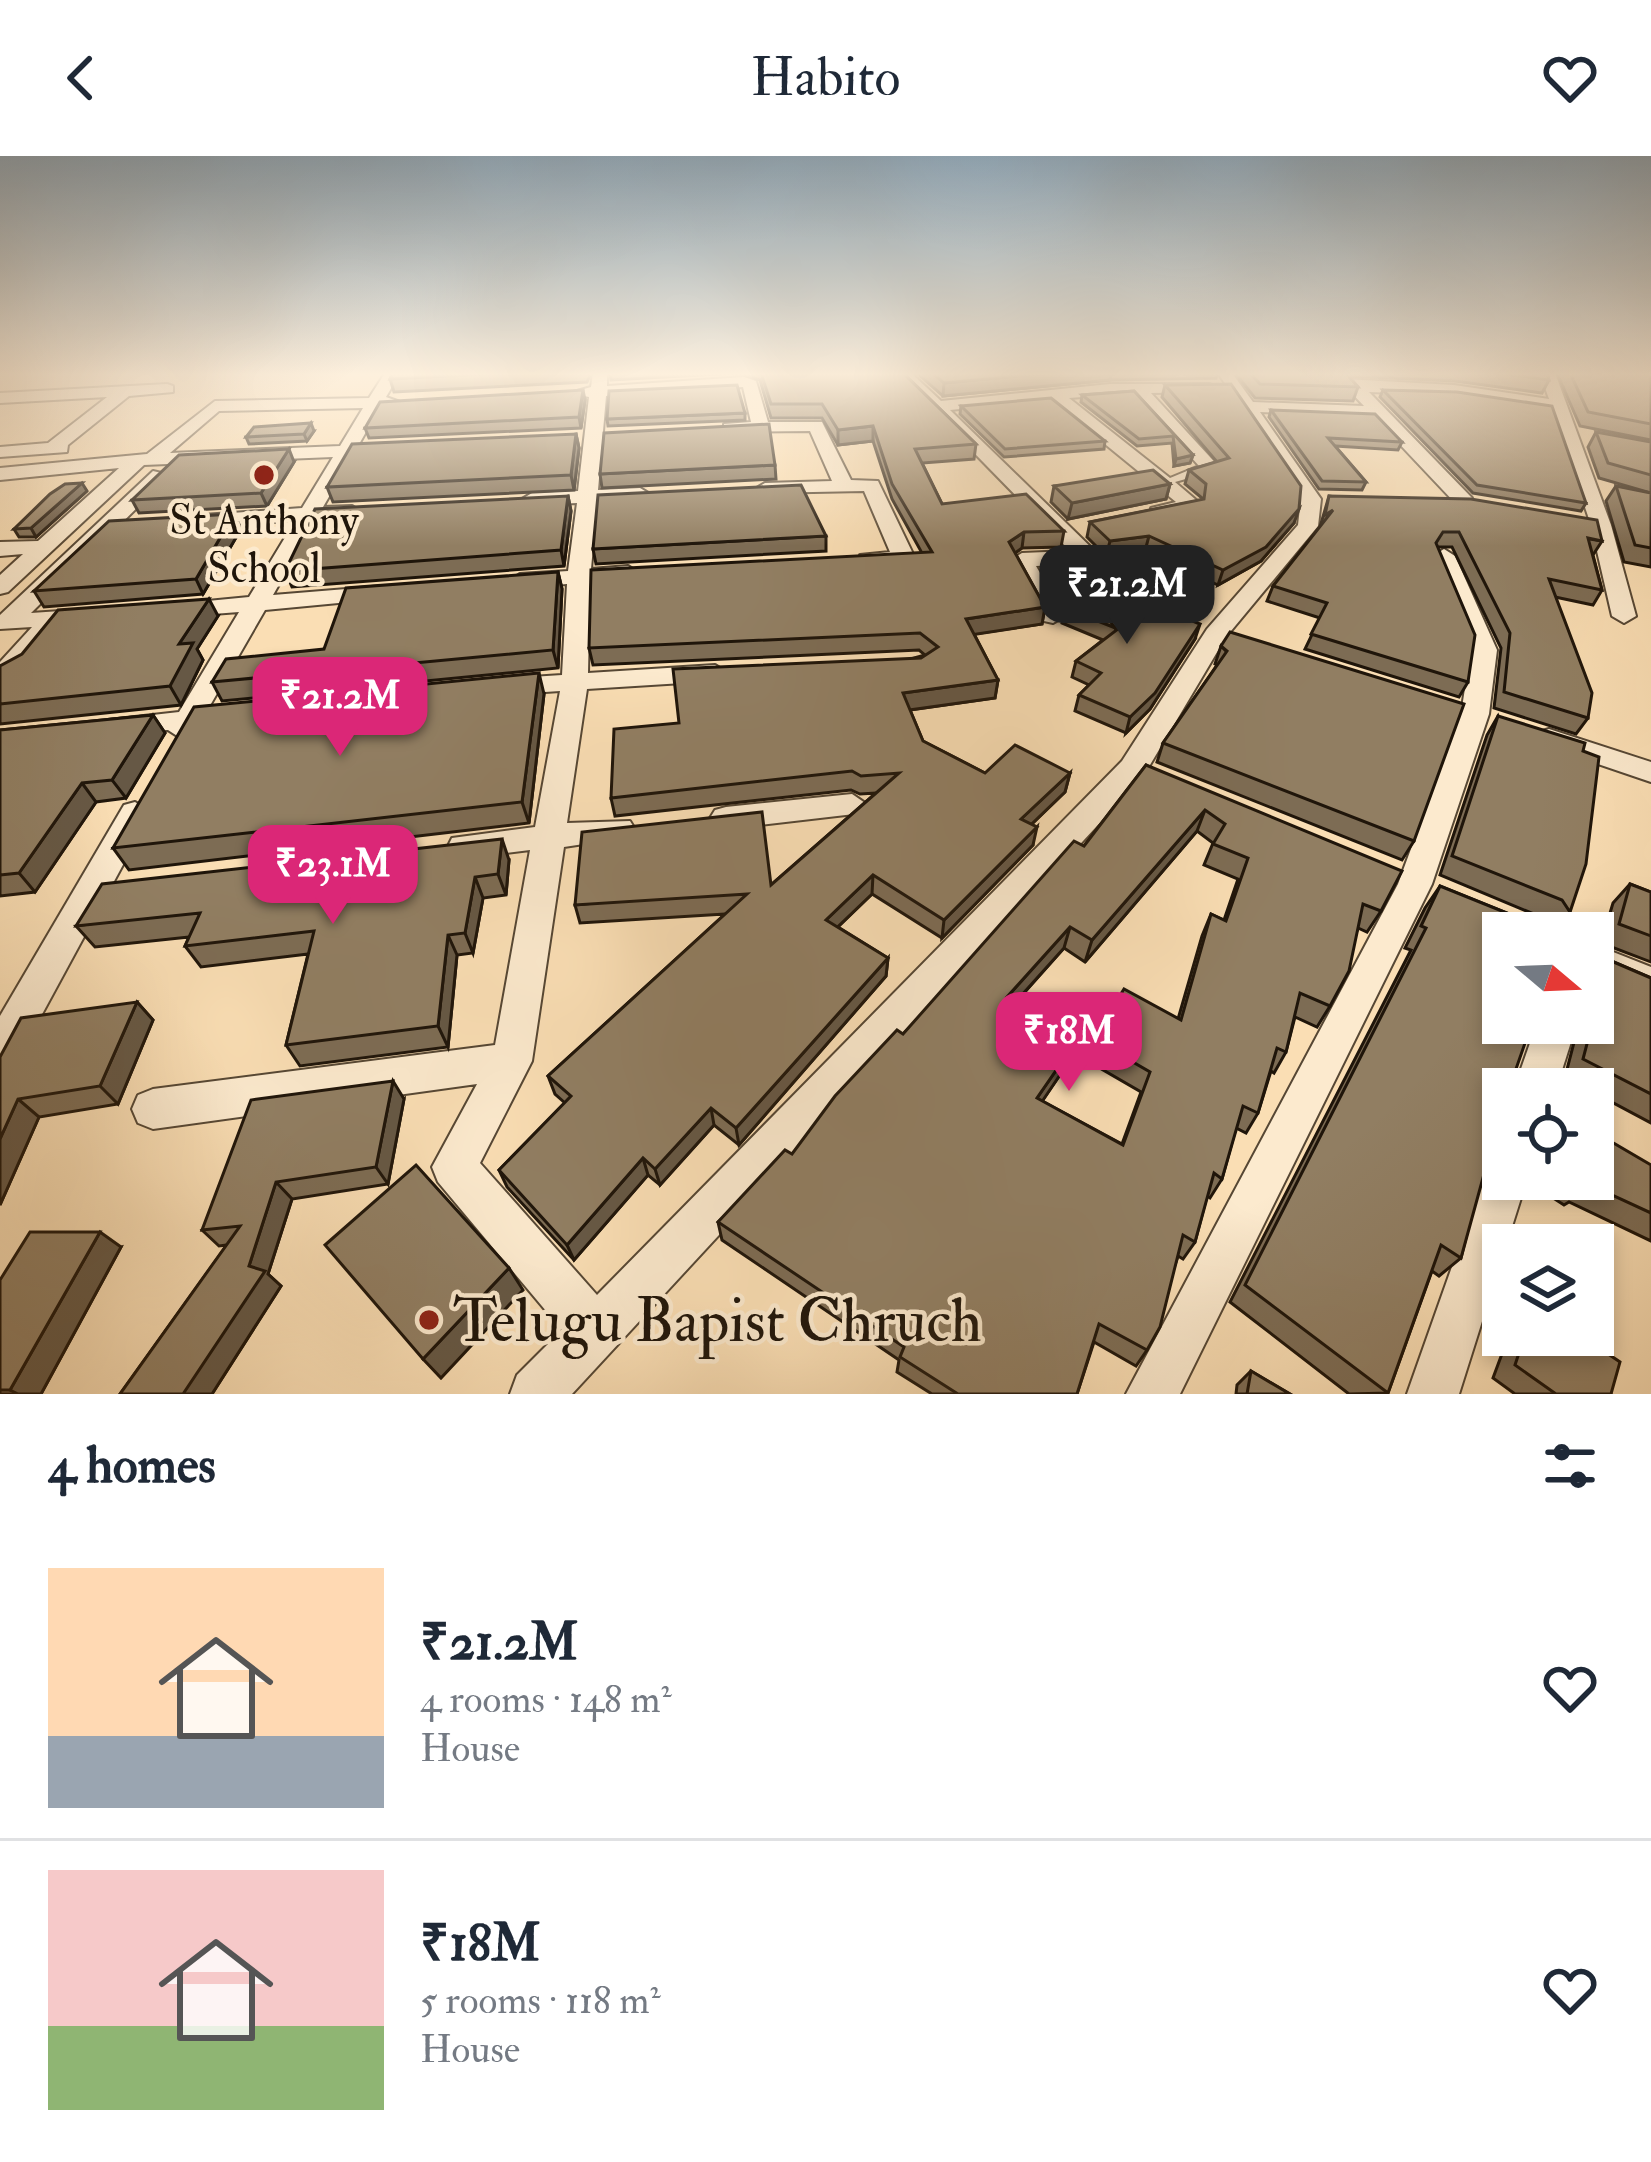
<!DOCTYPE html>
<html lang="en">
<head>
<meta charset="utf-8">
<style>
	:root { --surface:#fff; --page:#f2f2f3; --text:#1f2937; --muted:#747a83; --line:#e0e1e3; --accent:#db2777 }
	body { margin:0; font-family:"IM FELL Double Pica",serif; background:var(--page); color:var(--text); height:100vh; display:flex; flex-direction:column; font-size:45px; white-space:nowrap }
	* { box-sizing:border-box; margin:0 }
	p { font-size:39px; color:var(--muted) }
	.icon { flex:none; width:66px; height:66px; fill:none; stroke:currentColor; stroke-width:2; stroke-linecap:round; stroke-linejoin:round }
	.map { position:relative; height:1238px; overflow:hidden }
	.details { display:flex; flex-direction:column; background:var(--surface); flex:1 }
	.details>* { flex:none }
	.needle { width:78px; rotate:109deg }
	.buttons { position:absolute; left:1482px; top:756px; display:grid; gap:24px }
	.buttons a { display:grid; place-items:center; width:132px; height:132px; border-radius:0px; background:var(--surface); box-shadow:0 6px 18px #0003; font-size:60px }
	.price { position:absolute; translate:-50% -102px; padding:0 27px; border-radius:24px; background:var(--accent); color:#fff; font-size:39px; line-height:78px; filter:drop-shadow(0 3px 6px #0008) }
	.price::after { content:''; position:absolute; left:50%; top:72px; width:36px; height:27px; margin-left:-18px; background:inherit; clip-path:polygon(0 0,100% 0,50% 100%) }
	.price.selected { background:#222; color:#fff }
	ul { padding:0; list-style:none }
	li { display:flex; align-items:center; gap:36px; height:300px; padding:0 48px }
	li+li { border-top:3px solid var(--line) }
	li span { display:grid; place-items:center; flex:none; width:336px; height:240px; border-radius:0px; color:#555 }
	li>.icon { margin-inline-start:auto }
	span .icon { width:144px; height:144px; fill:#fffc; stroke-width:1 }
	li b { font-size:51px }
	h2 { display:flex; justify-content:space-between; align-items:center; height:144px; padding:0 48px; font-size:51px }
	header { display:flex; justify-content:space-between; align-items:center; height:156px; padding:0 48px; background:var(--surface); font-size:54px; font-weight:600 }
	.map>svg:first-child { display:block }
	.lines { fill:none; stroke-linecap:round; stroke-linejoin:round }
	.minor-casing { stroke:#564734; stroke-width:4 }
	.minor { fill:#fceace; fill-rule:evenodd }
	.wall { fill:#7d6c54; stroke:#1f150a; stroke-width:3; fill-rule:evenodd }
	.shaded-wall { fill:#665845; stroke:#1f150a; stroke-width:3 }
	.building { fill:#917e62; stroke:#1f150a; stroke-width:3; fill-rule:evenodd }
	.poi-dot { fill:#8f2418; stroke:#fceace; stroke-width:4.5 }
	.labels { text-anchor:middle; stroke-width:9; stroke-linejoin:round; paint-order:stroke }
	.far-poi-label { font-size:42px; fill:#1f150a; stroke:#fceace }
	.near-poi-label { font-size:60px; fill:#1f150a; stroke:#fceace; text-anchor:start }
</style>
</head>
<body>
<header><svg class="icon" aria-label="back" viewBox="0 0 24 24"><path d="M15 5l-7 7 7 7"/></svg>Habito<svg class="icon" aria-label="heart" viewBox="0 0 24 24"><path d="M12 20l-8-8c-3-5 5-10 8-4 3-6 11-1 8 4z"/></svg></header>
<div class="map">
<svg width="1651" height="1238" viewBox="0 0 1651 1238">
	<rect width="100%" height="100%" fill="#fadeb4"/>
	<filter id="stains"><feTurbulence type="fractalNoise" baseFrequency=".00167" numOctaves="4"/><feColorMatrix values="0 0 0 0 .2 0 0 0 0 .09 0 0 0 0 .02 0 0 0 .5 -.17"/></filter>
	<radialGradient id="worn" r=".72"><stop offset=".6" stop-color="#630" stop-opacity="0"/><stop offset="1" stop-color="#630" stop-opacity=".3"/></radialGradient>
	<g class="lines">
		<defs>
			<g id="minor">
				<path d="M385,217H400L386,241L400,246L380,251L358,290L383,289L392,294L383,299L352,301L323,351L352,350L362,356L352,362L316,364L273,439L383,430L395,437L391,442L265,454L208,553L235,554L239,560L235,566L198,571L192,580L182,583L168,574L108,576L104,570L108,564L179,556L239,456L174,461L166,459V449L249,441L295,365L196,370L186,364L189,360L302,352L333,301L144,309L8,436L0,438V419L23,398L0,400V386L38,385L119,312L0,324V312L147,298L215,245L369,242ZM363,252L340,290L170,297L219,255Z"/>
				<polygon points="593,217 607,217 607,230 744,221 756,225 768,266 822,266 851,324 878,325 915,402 904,409 860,409 860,399 890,396 864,335 758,337 755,333 765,327 832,325 810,275 724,276 724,268 751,266 743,231 606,240 598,334 640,332 650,338 640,344 597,346 591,413 628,410 639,417 628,424 590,427 588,517 715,509 728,517 715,525 587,533 567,667 630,665 635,673 630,681 564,691 532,905 480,1007 597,1139 1122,605 1207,473 1298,369 1301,343 1218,217 1232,217 1253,246 1364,250 1344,229 1344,223 1454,229 1549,243 1540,217 1555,217 1611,369 1636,460 1624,467 1612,460 1591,369 1552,253 1454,239 1369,236 1472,342 1472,350 1458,350 1374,261 1260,256 1321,343 1318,370 1226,481 1144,619 572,1238 510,1238 517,1219 562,1174 438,1026 432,1011 477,928 153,973 138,967 132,953 138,939 153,933 495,889 530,694 464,702 452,698 448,690 452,682 535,671 560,535 500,539 487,531 500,523 562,519 567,428 520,432 509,425 520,418 568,415 577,347 532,349 522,343 532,337 578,335 589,241 570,237 591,231"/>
				<path d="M896,217H911L941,245L1110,228H1210V234L1204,236L1151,237L1221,313L1175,326L1202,349L1158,362L1151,360V352L1176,346L1051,244L950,254L1140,439L1192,460V470C1149,478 1109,435 1083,408L1036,410L1065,460L1053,467L1044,465L1011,404L1022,397L1070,395ZM1134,237L1199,310L1170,322L1069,242Z"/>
				<polygon points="167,228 173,230 173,236 129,240 68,289 67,296 0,301 0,291 48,287 107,241 0,247 0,237"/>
				<polygon points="153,315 170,319 31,457 90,453 102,460 99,465 61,469 9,528 0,530 0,506 32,471 0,473 0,459"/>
				<polygon points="1444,393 1455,400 1497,494 1489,558 1432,728 1180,1238 1126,1238 1398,728 1461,558 1471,494 1433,400"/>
				<polygon points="1549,573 1651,606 1651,626 1539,588 1535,582 1539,576"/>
				<polygon points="852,638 868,649 863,657 726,673 715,670 710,662 715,654 726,651"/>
				<polygon points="135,646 151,657 14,910 0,915 0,860 124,649"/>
				<polygon points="1593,788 1651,811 1651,844 1593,819"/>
				<polygon points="1537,867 1577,867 1556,933 1514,933"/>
				<polygon points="1503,1002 1503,1023 1527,1023 1459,1238 1407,1238 1483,1023 1489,1007"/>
			</g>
		</defs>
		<use href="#minor" class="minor-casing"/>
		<use href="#minor" class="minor"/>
	</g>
	<g class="wall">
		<polygon points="393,217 591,217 587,226 394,236 390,223"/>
		<polygon points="610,217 738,217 611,224"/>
		<polygon points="739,217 903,217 976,288 974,303 922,307 942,348 1064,375 1061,391 1022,392 1015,397 1045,451 1042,468 974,478 998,524 995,542 910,554 923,585 985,617 1070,617 1065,636 1032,668 1033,689 942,782 872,738 838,771 888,802 886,820 739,989 714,969 660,1029 648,1019 574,1104 507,1031 499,1014 565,947 555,938 548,920 725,758 580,767 575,749 771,729 876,637 860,638 851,634 615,660 611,642 679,567 925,499 919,494 593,509 589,492 922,397 892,343 873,285 838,289 822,262 771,262 760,224"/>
		<polygon points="917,217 1217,217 1216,222 1110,224 943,240"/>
		<polygon points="1235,217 1547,217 1549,224 1542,237 1455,225 1347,220 1358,231 1353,245 1255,242"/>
		<polygon points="1557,217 1651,217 1651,284 1580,270"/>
		<polygon points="1165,229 1294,367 1261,405 1218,429 1145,395 1106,400 1087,381 1090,366 1202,344 1202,342 1185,328 1189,314 1217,306 1162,241"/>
		<polygon points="1383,234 1586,347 1581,355 1473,337 1380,241"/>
		<polygon points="1134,235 1193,299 1190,307 1174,310 1172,287 1137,290 1081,246 1082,239"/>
		<polygon points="585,244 581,272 369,282 365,272"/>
		<polygon points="961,250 1105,285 1104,293 1004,301 960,258"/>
		<polygon points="1271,254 1402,286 1398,294 1335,290 1366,326 1362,334 1319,333 1269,261"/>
		<polygon points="745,257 745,264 608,270 607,263"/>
		<polygon points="314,275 307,285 249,288 246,281"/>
		<polygon points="1596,276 1651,286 1651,337 1599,322 1588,291"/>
		<polygon points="576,278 579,292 574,334 333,346 327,331"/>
		<polygon points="294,306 267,350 139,357 132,344"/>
		<polygon points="775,309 776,323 602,332 600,318"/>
		<polygon points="1170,328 1166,343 1068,363 1051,346 1054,330"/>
		<polygon points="1616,330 1651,337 1651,411 1624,406 1606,345"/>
		<polygon points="87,335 36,381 19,381 14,373"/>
		<polygon points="568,340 571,355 564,410 292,431 285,415"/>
		<polygon points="1329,340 1602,385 1593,399 1602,434 1593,449 1555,441 1588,562 1576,578 1494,552 1501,492 1452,391 1437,391 1468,526 1459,541 1305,493 1320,462 1267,445 1273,430 1320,371"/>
		<polygon points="234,358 241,373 203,438 44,451 34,435"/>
		<polygon points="826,380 826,395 596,408 593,393"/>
		<polygon points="1047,400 1115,472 1195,483 1150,553 1126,577 1075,555 1079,539 1089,529 1072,521 1076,505 1103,484 1062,467 1065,452 1045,414"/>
		<polygon points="558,416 562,433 558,512 222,545 212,526 324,493"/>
		<polygon points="218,460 197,493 203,504 181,549 0,568 0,510"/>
		<polygon points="1221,490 1414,685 1402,704 1157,606 1163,587 1217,509 1215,508"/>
		<polygon points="544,538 529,667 129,714 113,692"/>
		<polygon points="153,559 165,577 126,642 96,646 35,736 0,740 0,574"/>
		<polygon points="1498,560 1570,756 1503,933 1461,1102 1439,1120 1432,1115 1388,1237 1349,1238 1230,1146 1411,794 1405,792 1425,752 1440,730 1519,762 1541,761 1440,719 1487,579"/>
		<path d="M1146,609L1381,755L1367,776L1358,772L1330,850L1317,871L1295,861L1286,896L1274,917L1271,915L1258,957L1246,977L1236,972L1222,1023L1210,1042L1207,1040L1195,1086L1183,1103L1178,1100L1147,1194L1136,1210L1094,1186L1077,1238H932L897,1216L899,1204L722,1084L718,1066L792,998L903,878L1084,690ZM1197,675L1213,687L1204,709L1238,723L1224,764L1211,758L1202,780L1178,863L1093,883L1086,904L1141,936L1122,988L1042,945L1070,904L1016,846L1064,792L1085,806Z"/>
		<polygon points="509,704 506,739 483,742 473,797 457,799 448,891 300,910 286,889 308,798 201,811 185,790 189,781 95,791 76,770"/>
		<polygon points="1630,728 1651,736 1651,806 1601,787 1613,747"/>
		<polygon points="1609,804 1651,822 1651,967 1593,936 1593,933 1587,933 1565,921 1579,867 1593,867 1593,821"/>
		<polygon points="137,846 153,864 118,948 39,961 0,1049 0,901"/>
		<polygon points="404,943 388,1028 292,1043 268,1118 281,1130 212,1238 120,1238 227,1089 219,1090 202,1074"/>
		<polygon points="1651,1009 1651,1085 1569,1046 1564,1049 1533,1029 1536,1023 1593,1023"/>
		<polygon points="121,1091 41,1238 0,1238 0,1124"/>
		<polygon points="1509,1179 1580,1179 1611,1238 1515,1238 1493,1222"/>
		<polygon points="1251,1215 1290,1238 1236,1238 1237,1229"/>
	</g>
	<g class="shaded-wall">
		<polygon points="1048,217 1111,217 1110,224 943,240 944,227"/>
		<polygon points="583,234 585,244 581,272 579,261"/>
		<polygon points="311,267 314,275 307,285 304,278"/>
		<polygon points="873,270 873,285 838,289 838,274"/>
		<polygon points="576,278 579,292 574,334 571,319"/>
		<polygon points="289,293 294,306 267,350 261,337"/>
		<polygon points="1193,299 1190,307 1174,310 1176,303"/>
		<polygon points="82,327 87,335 36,381 31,372"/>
		<polygon points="1170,328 1166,343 1068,363 1072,347"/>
		<polygon points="568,340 571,355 564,410 561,394"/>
		<polygon points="1299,353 1294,367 1261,405 1218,429 1223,414"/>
		<polygon points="234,358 241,373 203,438 196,423"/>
		<polygon points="1024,376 1022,392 1007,403 1009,386"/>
		<polygon points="1149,380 1145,395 1106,400 1110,385"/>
		<polygon points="558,416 562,433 558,512 553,494"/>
		<polygon points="209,443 218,460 197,493 203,504 181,549 170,530 179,488"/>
		<polygon points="1045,451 1042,468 964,480 966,463"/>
		<polygon points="1200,468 1195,483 1150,553 1126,577 1130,561"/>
		<polygon points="539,517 544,538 529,667 522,646"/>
		<polygon points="998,524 995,542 902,555 903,537"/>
		<polygon points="153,559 165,577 126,642 112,624"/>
		<polygon points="1070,617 1065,636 1017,682 1021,663"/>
		<polygon points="82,627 96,646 35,736 19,717"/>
		<polygon points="1205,654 1197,675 1085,806 1092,784"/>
		<polygon points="1037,671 1033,689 942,782 944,764"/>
		<polygon points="502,683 509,704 506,739 498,718"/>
		<polygon points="873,719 872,738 826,782 826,764"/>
		<polygon points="475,721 483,742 473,797 465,777"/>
		<polygon points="1070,771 1064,792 1002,861 1007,841"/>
		<polygon points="448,779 457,799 448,891 438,870"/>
		<polygon points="888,802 886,820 739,989 736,972"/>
		<polygon points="137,846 153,864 118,948 100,930"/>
		<polygon points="1077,884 1070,904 1031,962 1037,942"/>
		<polygon points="393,925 404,943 388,1028 376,1011"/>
		<polygon points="18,943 39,961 0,1049 0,983"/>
		<polygon points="711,952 714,969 660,1029 655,1013"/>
		<polygon points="643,1002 648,1019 574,1104 567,1089"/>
		<polygon points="276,1026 292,1043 268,1118 281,1130 212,1238 183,1238 249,1110"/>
		<polygon points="100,1076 121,1091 41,1238 18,1238 10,1234"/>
		<polygon points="509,1112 523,1134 441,1222 423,1203"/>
	</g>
	<g class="building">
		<polygon points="393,217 505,217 390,223"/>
		<polygon points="761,217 903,217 976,288 915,293 942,348 1026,338 1064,375 1024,376 1009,386 1045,451 966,463 998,524 903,537 923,585 985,617 1015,589 1070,617 1021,663 1037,671 944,764 873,719 826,764 888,802 736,972 711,952 655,1013 643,1002 567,1089 499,1014 571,940 548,920 747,738 575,749 582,676 762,656 771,729 899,617 861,620 852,615 611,642 614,573 679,567 673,513 921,502 938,491 920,477 589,492 591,414 932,396 892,328 873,270 838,274 822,248 771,248"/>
		<polygon points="932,217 1048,217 944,227"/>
		<polygon points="1250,217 1346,217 1358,231 1260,228"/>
		<polygon points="1498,217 1547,217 1549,224"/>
		<polygon points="1570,217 1651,217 1651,268 1588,256"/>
		<polygon points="1231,228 1301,330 1299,353 1266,391 1223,414 1149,380 1110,385 1090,366 1204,343 1206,328 1189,314 1229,302 1165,229"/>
		<polygon points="737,229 745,257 607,263 609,235"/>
		<polygon points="583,234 579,261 365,272 380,246"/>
		<polygon points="1383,234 1457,236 1552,250 1586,347 1477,329"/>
		<polygon points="1134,235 1193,299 1176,303 1173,280 1139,283 1082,239"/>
		<polygon points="1051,242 1105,285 1005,293 961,250"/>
		<polygon points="1271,254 1375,258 1402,286 1328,282 1366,326 1322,325"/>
		<polygon points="311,267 304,278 246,281 254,271"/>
		<polygon points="769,268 775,309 600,318 604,277"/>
		<polygon points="1596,276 1651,286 1651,319 1608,307"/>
		<polygon points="576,278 571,319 327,331 352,288"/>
		<polygon points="289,293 261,337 132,344 179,299"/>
		<polygon points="1153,314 1170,328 1072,347 1054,330"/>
		<polygon points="82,327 31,372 14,373 50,338 65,328"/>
		<polygon points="801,329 826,380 593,393 598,339"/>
		<polygon points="1616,330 1651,337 1651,392 1635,389"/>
		<polygon points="568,340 561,394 285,415 315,353"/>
		<polygon points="1329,340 1471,343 1597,364 1602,385 1588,382 1602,434 1549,423 1592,537 1588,562 1504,536 1510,477 1459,376 1443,376 1436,387 1475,479 1468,526 1311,478 1327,447 1273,430 1333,354 1325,359"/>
		<polygon points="234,358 196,423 34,435 109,365"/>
		<polygon points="1066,399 1115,472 1149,447 1200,468 1155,537 1130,561 1079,539 1101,517 1076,505 1118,473 1065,452 1072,443 1047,400"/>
		<polygon points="558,416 553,494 212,526 226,503 324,493 346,432"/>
		<polygon points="209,443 179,488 193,487 170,530 0,548 0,510 22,498 58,454"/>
		<polygon points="1230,476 1464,548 1414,685 1163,587 1227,495 1221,490"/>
		<polygon points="539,517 522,646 113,692 194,551"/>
		<polygon points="153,559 112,624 82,627 19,717 0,719 0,574"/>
		<polygon points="1498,560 1585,587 1583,595 1599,601 1586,708 1570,756 1562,744 1452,700"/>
		<path d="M1146,609L1402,715L1381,755L1363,748L1349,815L1330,850L1300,837L1286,896L1277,892L1258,957L1243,950L1222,1023L1214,1017L1195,1086L1183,1079L1160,1171L1147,1194L1099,1168L1077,1238H958L900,1201L904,1191L718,1066L785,994L792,998L835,940L897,874L903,878L1074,685L1084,690ZM1205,654L1225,668L1213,688L1248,702L1226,765L1211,758L1181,864L1124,833L1093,883L1150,916L1123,989L1037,942L1077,884L1007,841L1070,771L1092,784Z"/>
		<polygon points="502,683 498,718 475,721 465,777 448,779 438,870 286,889 314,775 185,790 200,757 76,770 102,728"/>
		<polygon points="1630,728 1651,736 1651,780 1619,768"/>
		<polygon points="1440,730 1519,762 1571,759 1564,777 1503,777 1503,867 1532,867 1509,933 1503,933 1503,949 1461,1102 1441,1089 1388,1237 1245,1129 1426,772 1421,770"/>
		<polygon points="1609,804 1651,822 1651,938 1583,903"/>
		<polygon points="137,846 100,930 18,943 0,983 0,901 21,862"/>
		<polygon points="393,925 376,1011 276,1026 249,1110 265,1115 183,1238 120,1238 240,1070 202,1074 251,944"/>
		<polygon points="1593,975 1651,1009 1651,1057 1588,1028 1585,1033 1570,1023 1593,1023"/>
		<polygon points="416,1009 509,1112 423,1203 325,1089"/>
		<polygon points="30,1076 100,1076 10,1234 0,1234 0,1124"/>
		<polygon points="1525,1179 1580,1179 1620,1206 1611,1238 1556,1238 1515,1209"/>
		<polygon points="1251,1215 1290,1238 1247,1238"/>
	</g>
	<linearGradient id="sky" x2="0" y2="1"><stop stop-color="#91aabc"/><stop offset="0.56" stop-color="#fdf0dd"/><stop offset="1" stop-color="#fdf0dd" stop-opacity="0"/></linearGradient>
	<rect width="1651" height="390" fill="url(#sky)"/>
	<g class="poi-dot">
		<circle cx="264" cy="319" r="12"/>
		<circle cx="429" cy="1164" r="12"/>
	</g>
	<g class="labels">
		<g class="far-poi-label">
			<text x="264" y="378">St Anthony<tspan x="264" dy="48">School</tspan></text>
		</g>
		<g class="near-poi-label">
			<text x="453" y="1185">Telugu Bapist Chruch</text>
		</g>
	</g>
	<rect width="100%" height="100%" filter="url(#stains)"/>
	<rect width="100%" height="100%" fill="url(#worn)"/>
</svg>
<div class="buttons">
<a><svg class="needle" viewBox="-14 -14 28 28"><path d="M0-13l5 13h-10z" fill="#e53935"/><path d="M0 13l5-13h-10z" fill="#747a83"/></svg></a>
<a><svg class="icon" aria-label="locate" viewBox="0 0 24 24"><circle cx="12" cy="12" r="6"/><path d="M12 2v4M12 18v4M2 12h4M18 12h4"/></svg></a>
<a><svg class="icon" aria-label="layers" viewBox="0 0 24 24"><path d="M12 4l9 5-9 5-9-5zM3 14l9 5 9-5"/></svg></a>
</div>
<b class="price selected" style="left:1127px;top:491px">₹21.2M</b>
<b class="price" style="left:340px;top:603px">₹21.2M</b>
<b class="price" style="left:333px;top:771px">₹23.1M</b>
<b class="price" style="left:1069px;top:938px">₹18M</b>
</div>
<section class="details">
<h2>4 homes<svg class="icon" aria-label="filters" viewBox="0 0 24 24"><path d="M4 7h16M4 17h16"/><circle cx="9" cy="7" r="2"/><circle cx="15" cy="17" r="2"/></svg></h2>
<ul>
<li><span style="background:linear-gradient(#ffd9b3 70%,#9aa5b1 0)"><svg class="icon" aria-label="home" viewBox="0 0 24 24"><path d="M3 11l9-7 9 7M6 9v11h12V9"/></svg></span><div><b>₹21.2M</b><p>4 rooms · 148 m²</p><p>House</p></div><svg class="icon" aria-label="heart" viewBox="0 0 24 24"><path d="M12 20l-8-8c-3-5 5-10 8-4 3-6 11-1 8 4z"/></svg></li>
<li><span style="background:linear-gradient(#f6c9c9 65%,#8fb573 0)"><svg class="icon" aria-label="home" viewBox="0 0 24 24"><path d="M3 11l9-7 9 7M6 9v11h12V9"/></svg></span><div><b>₹18M</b><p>5 rooms · 118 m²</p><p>House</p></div><svg class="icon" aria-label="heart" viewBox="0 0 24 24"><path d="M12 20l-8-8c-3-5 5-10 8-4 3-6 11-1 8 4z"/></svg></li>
</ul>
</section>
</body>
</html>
